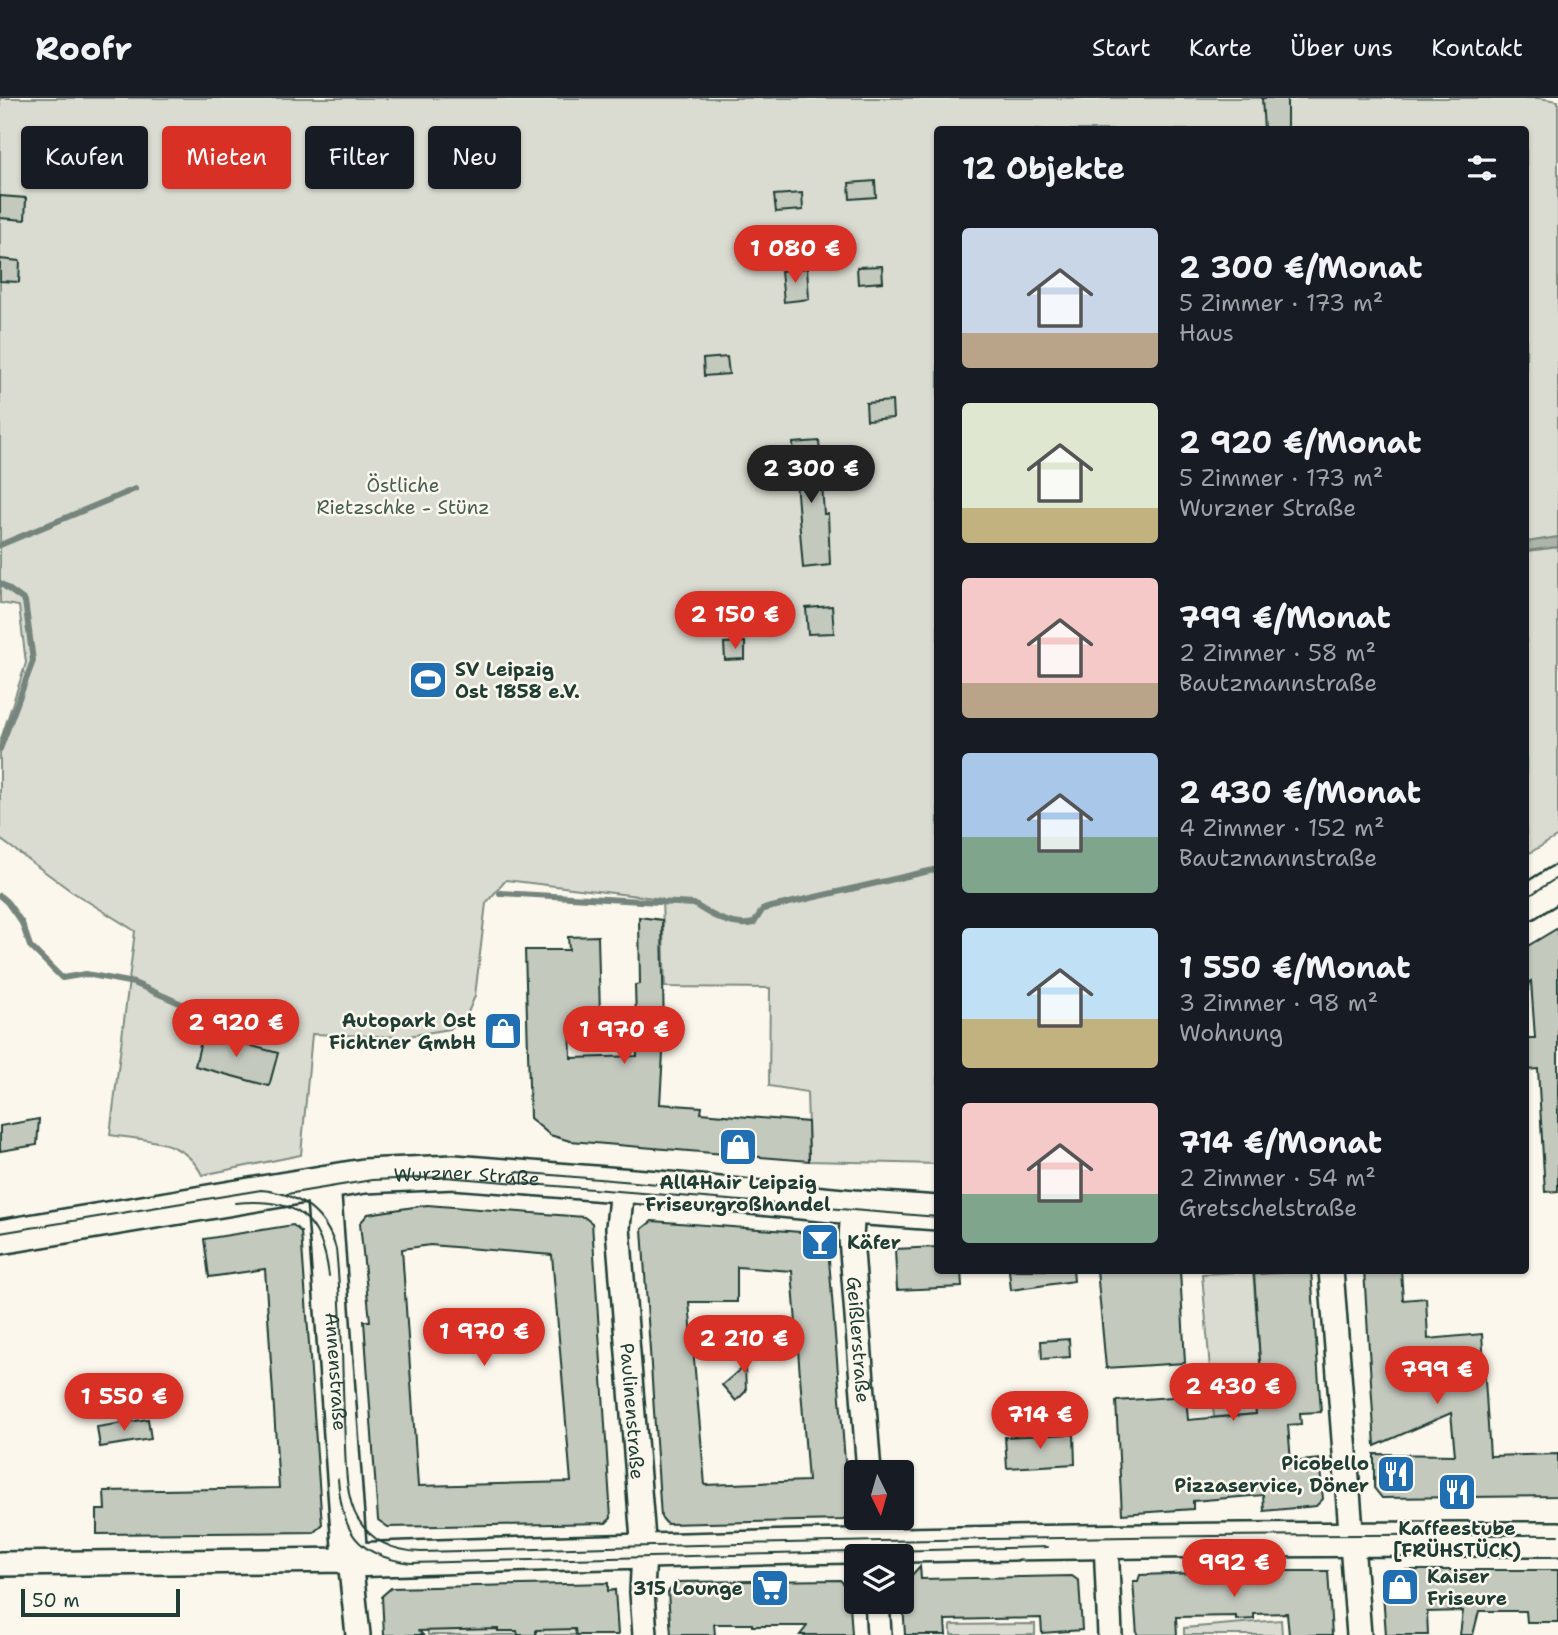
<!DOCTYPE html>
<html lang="de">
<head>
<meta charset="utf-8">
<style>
	:root { --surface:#171b24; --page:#20242c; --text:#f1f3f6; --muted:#9ea1a6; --line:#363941; --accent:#d93025 }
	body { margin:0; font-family:"Shantell Sans",sans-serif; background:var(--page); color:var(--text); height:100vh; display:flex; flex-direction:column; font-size:26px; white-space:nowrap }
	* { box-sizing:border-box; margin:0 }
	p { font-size:23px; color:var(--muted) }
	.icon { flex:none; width:38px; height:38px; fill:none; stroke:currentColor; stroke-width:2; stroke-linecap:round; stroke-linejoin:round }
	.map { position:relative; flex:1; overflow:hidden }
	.drawer { position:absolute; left:934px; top:28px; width:595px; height:1148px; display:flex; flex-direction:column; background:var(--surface); border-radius:7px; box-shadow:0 2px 5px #0004 }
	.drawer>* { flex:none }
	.top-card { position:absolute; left:21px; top:28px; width:665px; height:63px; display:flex; gap:14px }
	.needle { width:46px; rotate:175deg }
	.buttons { position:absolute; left:844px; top:1362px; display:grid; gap:14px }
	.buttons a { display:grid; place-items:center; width:70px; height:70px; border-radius:7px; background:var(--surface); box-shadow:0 2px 5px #0004; font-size:35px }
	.scale { position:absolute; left:21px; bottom:18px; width:159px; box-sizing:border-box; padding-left:7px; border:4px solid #1f3d34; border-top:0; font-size:19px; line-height:24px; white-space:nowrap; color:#1f3d34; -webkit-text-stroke:5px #fbf7ec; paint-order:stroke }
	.price { position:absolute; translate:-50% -60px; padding:0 16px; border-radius:24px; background:var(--accent); color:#fff; font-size:23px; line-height:46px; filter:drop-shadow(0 2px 4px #0008) }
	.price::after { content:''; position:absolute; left:50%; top:42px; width:21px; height:16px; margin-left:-10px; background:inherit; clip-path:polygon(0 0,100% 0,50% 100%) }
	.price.selected { background:#222; color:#fff }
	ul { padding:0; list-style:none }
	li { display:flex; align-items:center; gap:21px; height:175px; padding:0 28px }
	li span { display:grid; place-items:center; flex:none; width:196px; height:140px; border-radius:7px; color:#555 }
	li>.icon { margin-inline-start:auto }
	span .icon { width:84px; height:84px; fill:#fffc; stroke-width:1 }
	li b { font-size:30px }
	h2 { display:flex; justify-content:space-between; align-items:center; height:84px; padding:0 28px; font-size:30px }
	.pill { padding:0 24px; border-radius:7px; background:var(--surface); box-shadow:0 2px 5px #0004; font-size:24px; line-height:63px }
	.pill.selected { background:var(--accent); color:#fff }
	header { display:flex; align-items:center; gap:42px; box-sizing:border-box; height:98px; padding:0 35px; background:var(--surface); border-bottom:2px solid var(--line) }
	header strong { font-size:33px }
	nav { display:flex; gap:38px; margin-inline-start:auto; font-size:24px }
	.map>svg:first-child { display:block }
	.green { fill:#dbdcd1; stroke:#7d8c82; stroke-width:2 }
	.water { fill:#adb4aa; stroke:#74847b; stroke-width:2 }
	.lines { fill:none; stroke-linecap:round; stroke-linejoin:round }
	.stream { stroke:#74847b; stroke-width:6 }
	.building { fill:#c4c9be; stroke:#1f3d34; stroke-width:2; fill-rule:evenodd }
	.street-casing { stroke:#1f3d34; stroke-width:28 }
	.secondary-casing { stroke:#1f3d34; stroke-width:38 }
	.street { stroke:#fbf7ec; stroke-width:23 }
	.secondary { stroke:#fbf7ec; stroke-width:33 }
	.tram { stroke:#1f3d34; stroke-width:2 }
	.labels { text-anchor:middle; stroke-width:5; stroke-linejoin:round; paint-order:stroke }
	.park-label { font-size:19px; fill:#455d53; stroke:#fbf7ec }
	.poi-label { font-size:19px; font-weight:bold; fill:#1f3d34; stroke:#fbf7ec; text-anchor:start }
	.street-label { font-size:19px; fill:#1f3d34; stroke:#fbf7ec }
</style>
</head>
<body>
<header>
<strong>Roofr</strong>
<nav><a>Start</a><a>Karte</a><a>Über uns</a><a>Kontakt</a></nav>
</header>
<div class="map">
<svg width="1558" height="1537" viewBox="0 0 1558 1537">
	<rect width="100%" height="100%" fill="#fbf7ec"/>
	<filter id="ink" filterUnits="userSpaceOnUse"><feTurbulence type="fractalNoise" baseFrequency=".0143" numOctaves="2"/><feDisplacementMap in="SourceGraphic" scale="14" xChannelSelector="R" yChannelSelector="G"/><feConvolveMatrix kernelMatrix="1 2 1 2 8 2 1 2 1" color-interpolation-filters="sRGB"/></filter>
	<g filter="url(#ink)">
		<g class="green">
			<path d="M0,0H1539L1558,3V738L1526,757V32H938V1066L809,1063L807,994L769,988L770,890L665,889L662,801L506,782L486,805L475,898L466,919L449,931L403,939L312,936L301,1057L202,1077C184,1040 147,1043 110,1037L135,833L71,793L0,741V644L26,565L19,508L0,505Z"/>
			<polygon points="1253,1173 1262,1291 1254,1292 1256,1316 1214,1319 1202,1176"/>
			<polygon points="580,1519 581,1537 428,1537 427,1529"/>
			<polygon points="1281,1522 1282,1537 1184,1537 1184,1530"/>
			<polygon points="1035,1526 1035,1537 951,1537 951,1527"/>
		</g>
		<polygon class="water" points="1558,439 1558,449 1526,453 1526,444"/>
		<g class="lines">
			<g class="stream">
				<polyline points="0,447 135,391"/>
				<polyline points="0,485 25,503 33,563 0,651"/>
				<path d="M500,795L694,806C710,817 734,830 754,825L763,811L938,771"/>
				<polyline points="0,798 7,804 22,825 30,848 62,880 86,876 134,885 184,907"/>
			</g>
		</g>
		<g class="building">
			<polygon points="1262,0 1287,0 1287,32 1264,32"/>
			<polygon points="875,83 876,99 850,101 849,85"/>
			<polygon points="802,95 803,112 776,114 774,97"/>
			<polygon points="0,98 26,100 25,122 0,120"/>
			<polygon points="0,161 20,163 19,184 0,183"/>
			<polygon points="882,168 883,184 858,186 857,169"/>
			<polygon points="807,170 809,201 784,204 781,173"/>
			<polygon points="727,259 729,276 704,278 703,261"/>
			<polygon points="892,303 893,320 867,322 866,305"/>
			<polygon points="819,343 824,416 828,416 830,467 803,470 793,345"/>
			<polygon points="832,508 834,535 808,536 806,510"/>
			<polygon points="745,544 745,561 725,562 724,545"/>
			<polygon points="639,819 662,822 664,938 660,1006 702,1009 701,1015 808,1024 809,1063 570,1043 550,1037 530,1020 525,852 569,852 568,839 598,838 600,917 570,918 571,960 637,958 635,887 640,886"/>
			<polygon points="1558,830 1558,1093 1545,1094 1538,971 1526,972 1526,940 1535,940 1531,883 1526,886 1526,849"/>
			<polygon points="203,935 278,955 269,988 195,968"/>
			<polygon points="39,1021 37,1047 0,1053 0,1028"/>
			<path d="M427,1107L584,1119L592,1125L611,1420L606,1425L388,1429L378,1422L364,1223H370L360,1125L368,1116ZM430,1147L552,1157L571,1384L418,1388L402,1151Z"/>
			<path d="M652,1123L827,1136L849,1414L843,1422L667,1426L661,1419L642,1131ZM737,1169L792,1173L808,1383L705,1387L689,1204H737Z"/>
			<polygon points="293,1127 301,1134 322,1427 314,1434 97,1436 97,1412 105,1412 104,1393 279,1390 265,1171 209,1179 204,1141"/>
			<polygon points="938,1149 938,1172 961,1172 962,1189 897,1192 895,1151"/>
			<polygon points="1009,1172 1073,1172 1074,1183 1011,1192"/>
			<polygon points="1097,1172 1180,1172 1185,1265 1106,1270"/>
			<polygon points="1311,1172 1321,1314 1300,1315 1301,1326 1288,1327 1291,1364 1319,1361 1323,1401 1316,1408 1264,1413 1263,1397 1193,1403 1193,1411 1122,1416 1116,1303 1186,1298 1188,1322 1256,1316 1254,1291 1262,1291 1254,1176"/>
			<polygon points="1364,1172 1401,1172 1403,1202 1426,1200 1428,1241 1482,1236 1490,1358 1558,1356 1558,1398 1382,1400 1374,1390 1374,1356 1455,1357 1451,1315 1375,1348"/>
			<polygon points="1069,1241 1070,1259 1042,1261 1041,1243"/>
			<polygon points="745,1267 746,1293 736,1303 722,1287"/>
			<polygon points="148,1321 151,1341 100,1349 97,1329"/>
			<polygon points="1074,1336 1075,1366 1007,1370 1005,1339"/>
			<polygon points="920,1468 921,1481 1072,1478 1079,1483 1082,1532 1042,1535 1041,1520 945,1522 946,1537 905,1537 902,1488"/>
			<polygon points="1391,1472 1558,1472 1558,1524 1527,1524 1526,1513 1479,1513 1473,1537 1460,1537 1463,1513 1427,1514 1428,1537 1386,1537 1382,1481"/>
			<polygon points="1250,1473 1328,1473 1332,1537 1289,1537 1287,1515 1254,1516 1254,1521 1236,1522 1236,1518 1176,1519 1177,1537 1137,1537 1133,1483 1138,1483 1140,1477"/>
			<polygon points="840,1482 849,1491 852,1537 800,1537 807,1528 752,1528 752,1526 714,1526 715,1537 671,1537 668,1494 678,1484"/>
			<polygon points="608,1485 608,1493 615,1492 618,1537 576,1537 575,1531 536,1532 536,1537 518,1537 517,1533 498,1533 498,1531 419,1533 423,1537 384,1537 382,1498 391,1490"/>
		</g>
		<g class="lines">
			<defs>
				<g id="street">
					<path id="s1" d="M622,1088L618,1130L644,1454L642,1494L645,1537"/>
					<path id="s2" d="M853,1109L851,1140L869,1374"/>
					<polyline points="1331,1172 1359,1537"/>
					<polyline points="873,1419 875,1458"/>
					<polyline points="1106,1444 1110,1537"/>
					<polyline points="0,1466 350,1462 358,1537"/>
					<polyline points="877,1503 879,1537"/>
				</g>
				<g id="secondary">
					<polyline points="1526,805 1558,785"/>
					<path id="s3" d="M323,1085L350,1462C753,1448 1156,1440 1558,1441"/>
					<path id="s4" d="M0,1139L364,1078L454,1074L658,1090L853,1109L938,1115"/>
				</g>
			</defs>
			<use href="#street" class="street-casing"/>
			<use href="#secondary" class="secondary-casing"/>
			<use href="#street" class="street"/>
			<use href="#secondary" class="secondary"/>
			<g class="tram">
				<polyline points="1526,800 1558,779"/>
				<polyline points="516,1074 670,1087"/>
				<polyline points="287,1096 372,1082 445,1079 938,1119"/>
				<path d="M235,1105C294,1099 322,1117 329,1178"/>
				<path d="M0,1135L261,1092C298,1095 326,1115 336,1151C342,1208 342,1265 344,1322C346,1351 343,1396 358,1421C372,1445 395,1453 421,1454C800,1444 1179,1435 1558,1437"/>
				<path d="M338,1381C342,1433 356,1458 411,1465L1048,1449"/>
			</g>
		</g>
	</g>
	<defs>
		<symbol id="stadium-square" viewBox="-11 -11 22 22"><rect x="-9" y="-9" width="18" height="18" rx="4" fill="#1f6fb2" stroke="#fbf7ec"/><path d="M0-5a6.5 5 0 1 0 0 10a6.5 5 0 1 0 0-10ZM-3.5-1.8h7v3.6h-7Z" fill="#fff"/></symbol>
		<symbol id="shop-square" viewBox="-11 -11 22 22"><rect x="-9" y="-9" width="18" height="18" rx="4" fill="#1f6fb2" stroke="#fbf7ec"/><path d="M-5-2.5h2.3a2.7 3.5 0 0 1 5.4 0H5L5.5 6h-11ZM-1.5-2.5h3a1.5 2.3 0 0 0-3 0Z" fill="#fff"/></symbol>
		<symbol id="bar-square" viewBox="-11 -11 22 22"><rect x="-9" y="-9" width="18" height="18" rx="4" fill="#1f6fb2" stroke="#fbf7ec"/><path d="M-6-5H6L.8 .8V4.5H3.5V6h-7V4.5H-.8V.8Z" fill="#fff"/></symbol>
		<symbol id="restaurant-square" viewBox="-11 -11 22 22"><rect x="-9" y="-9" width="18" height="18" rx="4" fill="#1f6fb2" stroke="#fbf7ec"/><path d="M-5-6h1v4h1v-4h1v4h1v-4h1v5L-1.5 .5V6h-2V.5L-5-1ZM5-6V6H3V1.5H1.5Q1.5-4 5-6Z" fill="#fff"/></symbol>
		<symbol id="supermarket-square" viewBox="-11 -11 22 22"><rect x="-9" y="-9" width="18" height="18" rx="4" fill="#1f6fb2" stroke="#fbf7ec"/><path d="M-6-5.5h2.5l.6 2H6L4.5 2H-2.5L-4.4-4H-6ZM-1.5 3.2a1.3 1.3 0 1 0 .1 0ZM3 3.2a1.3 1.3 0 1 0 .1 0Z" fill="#fff"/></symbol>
	</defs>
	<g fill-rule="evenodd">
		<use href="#stadium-square" x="406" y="560" width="44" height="44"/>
		<use href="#shop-square" x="481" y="911" width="44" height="44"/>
		<use href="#shop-square" x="716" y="1027" width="44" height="44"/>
		<use href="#bar-square" x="798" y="1122" width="44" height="44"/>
		<use href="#restaurant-square" x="1374" y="1354" width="44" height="44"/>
		<use href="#restaurant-square" x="1435" y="1372" width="44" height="44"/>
		<use href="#shop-square" x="1378" y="1467" width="44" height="44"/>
		<use href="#supermarket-square" x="748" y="1468" width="44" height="44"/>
	</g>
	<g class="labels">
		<g class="park-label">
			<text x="403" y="394">Östliche<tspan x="403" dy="22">Rietzschke - Stünz</tspan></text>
		</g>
		<g class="poi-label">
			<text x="455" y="578">SV Leipzig<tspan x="455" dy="22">Ost 1858 e.V.</tspan></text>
			<text x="476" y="929" text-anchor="end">Autopark Ost<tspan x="476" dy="22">Fichtner GmbH</tspan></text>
			<text x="738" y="1091" text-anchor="middle">All4Hair Leipzig<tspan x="738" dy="22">Friseurgroßhandel</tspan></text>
			<text x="847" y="1151">Käfer</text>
			<text x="1369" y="1372" text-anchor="end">Picobello<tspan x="1369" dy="22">Pizzaservice, Döner</tspan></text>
			<text x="1457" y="1437" text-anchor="middle">Kaffeestube<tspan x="1457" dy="22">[FRÜHSTÜCK)</tspan></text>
			<text x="1427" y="1485">Kaiser<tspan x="1427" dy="22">Friseure</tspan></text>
			<text x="743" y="1497" text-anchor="end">315 Lounge</text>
		</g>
		<g class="street-label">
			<text dy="7" stroke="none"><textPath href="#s4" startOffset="472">Wurzner Straße</textPath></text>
			<text dy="7" stroke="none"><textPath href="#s2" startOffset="133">Geißlerstraße</textPath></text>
			<text dy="7" stroke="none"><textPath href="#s3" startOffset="189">Annenstraße</textPath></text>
			<text dy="7" stroke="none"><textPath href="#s1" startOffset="226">Paulinenstraße</textPath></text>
		</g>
	</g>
</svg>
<div class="buttons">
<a><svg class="needle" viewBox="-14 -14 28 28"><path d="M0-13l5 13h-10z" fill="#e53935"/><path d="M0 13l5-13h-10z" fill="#9ea1a6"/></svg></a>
<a><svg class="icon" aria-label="layers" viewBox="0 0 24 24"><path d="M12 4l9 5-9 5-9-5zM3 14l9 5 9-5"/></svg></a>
</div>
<div class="scale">50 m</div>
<b class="price" style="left:795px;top:187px">1 080 €</b>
<b class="price selected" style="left:811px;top:407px">2 300 €</b>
<b class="price" style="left:735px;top:553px">2 150 €</b>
<b class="price" style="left:236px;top:961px">2 920 €</b>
<b class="price" style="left:624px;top:968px">1 970 €</b>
<b class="price" style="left:484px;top:1270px">1 970 €</b>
<b class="price" style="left:744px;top:1277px">2 210 €</b>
<b class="price" style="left:1437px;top:1308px">799 €</b>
<b class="price" style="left:1233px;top:1325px">2 430 €</b>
<b class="price" style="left:124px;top:1335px">1 550 €</b>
<b class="price" style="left:1040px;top:1353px">714 €</b>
<b class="price" style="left:1234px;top:1501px">992 €</b>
<div class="top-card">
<a class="pill">Kaufen</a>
<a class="pill selected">Mieten</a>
<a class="pill">Filter</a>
<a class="pill">Neu</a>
</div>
<section class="drawer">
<h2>12 Objekte<svg class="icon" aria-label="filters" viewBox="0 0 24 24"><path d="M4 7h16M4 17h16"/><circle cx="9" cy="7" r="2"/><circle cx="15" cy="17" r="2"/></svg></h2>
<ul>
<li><span style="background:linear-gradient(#c9d6e8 75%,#b9a48a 0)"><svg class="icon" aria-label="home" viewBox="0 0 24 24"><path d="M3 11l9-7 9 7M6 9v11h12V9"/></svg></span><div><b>2 300 €/Monat</b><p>5 Zimmer · 173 m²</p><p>Haus</p></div></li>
<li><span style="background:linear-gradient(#dfe7d0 75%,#c2b280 0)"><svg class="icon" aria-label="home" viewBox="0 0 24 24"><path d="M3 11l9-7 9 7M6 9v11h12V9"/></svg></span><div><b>2 920 €/Monat</b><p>5 Zimmer · 173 m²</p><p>Wurzner Straße</p></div></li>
<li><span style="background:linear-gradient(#f6c9c9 75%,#b9a48a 0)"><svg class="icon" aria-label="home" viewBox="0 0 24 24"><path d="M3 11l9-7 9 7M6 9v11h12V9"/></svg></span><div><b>799 €/Monat</b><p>2 Zimmer · 58 m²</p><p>Bautzmannstraße</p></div></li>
<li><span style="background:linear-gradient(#a9c7e8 60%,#7fa58c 0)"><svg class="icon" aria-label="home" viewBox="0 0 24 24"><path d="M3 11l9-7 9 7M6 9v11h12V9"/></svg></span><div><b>2 430 €/Monat</b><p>4 Zimmer · 152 m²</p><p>Bautzmannstraße</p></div></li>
<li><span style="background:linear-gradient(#bfe0f5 65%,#c2b280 0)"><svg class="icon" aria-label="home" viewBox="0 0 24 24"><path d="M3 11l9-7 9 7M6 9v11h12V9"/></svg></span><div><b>1 550 €/Monat</b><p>3 Zimmer · 98 m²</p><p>Wohnung</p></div></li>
<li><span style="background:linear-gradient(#f6c9c9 65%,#7fa58c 0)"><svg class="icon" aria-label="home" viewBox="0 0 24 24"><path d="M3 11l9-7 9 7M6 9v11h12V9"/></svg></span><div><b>714 €/Monat</b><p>2 Zimmer · 54 m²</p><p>Gretschelstraße</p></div></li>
</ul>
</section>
</div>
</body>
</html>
